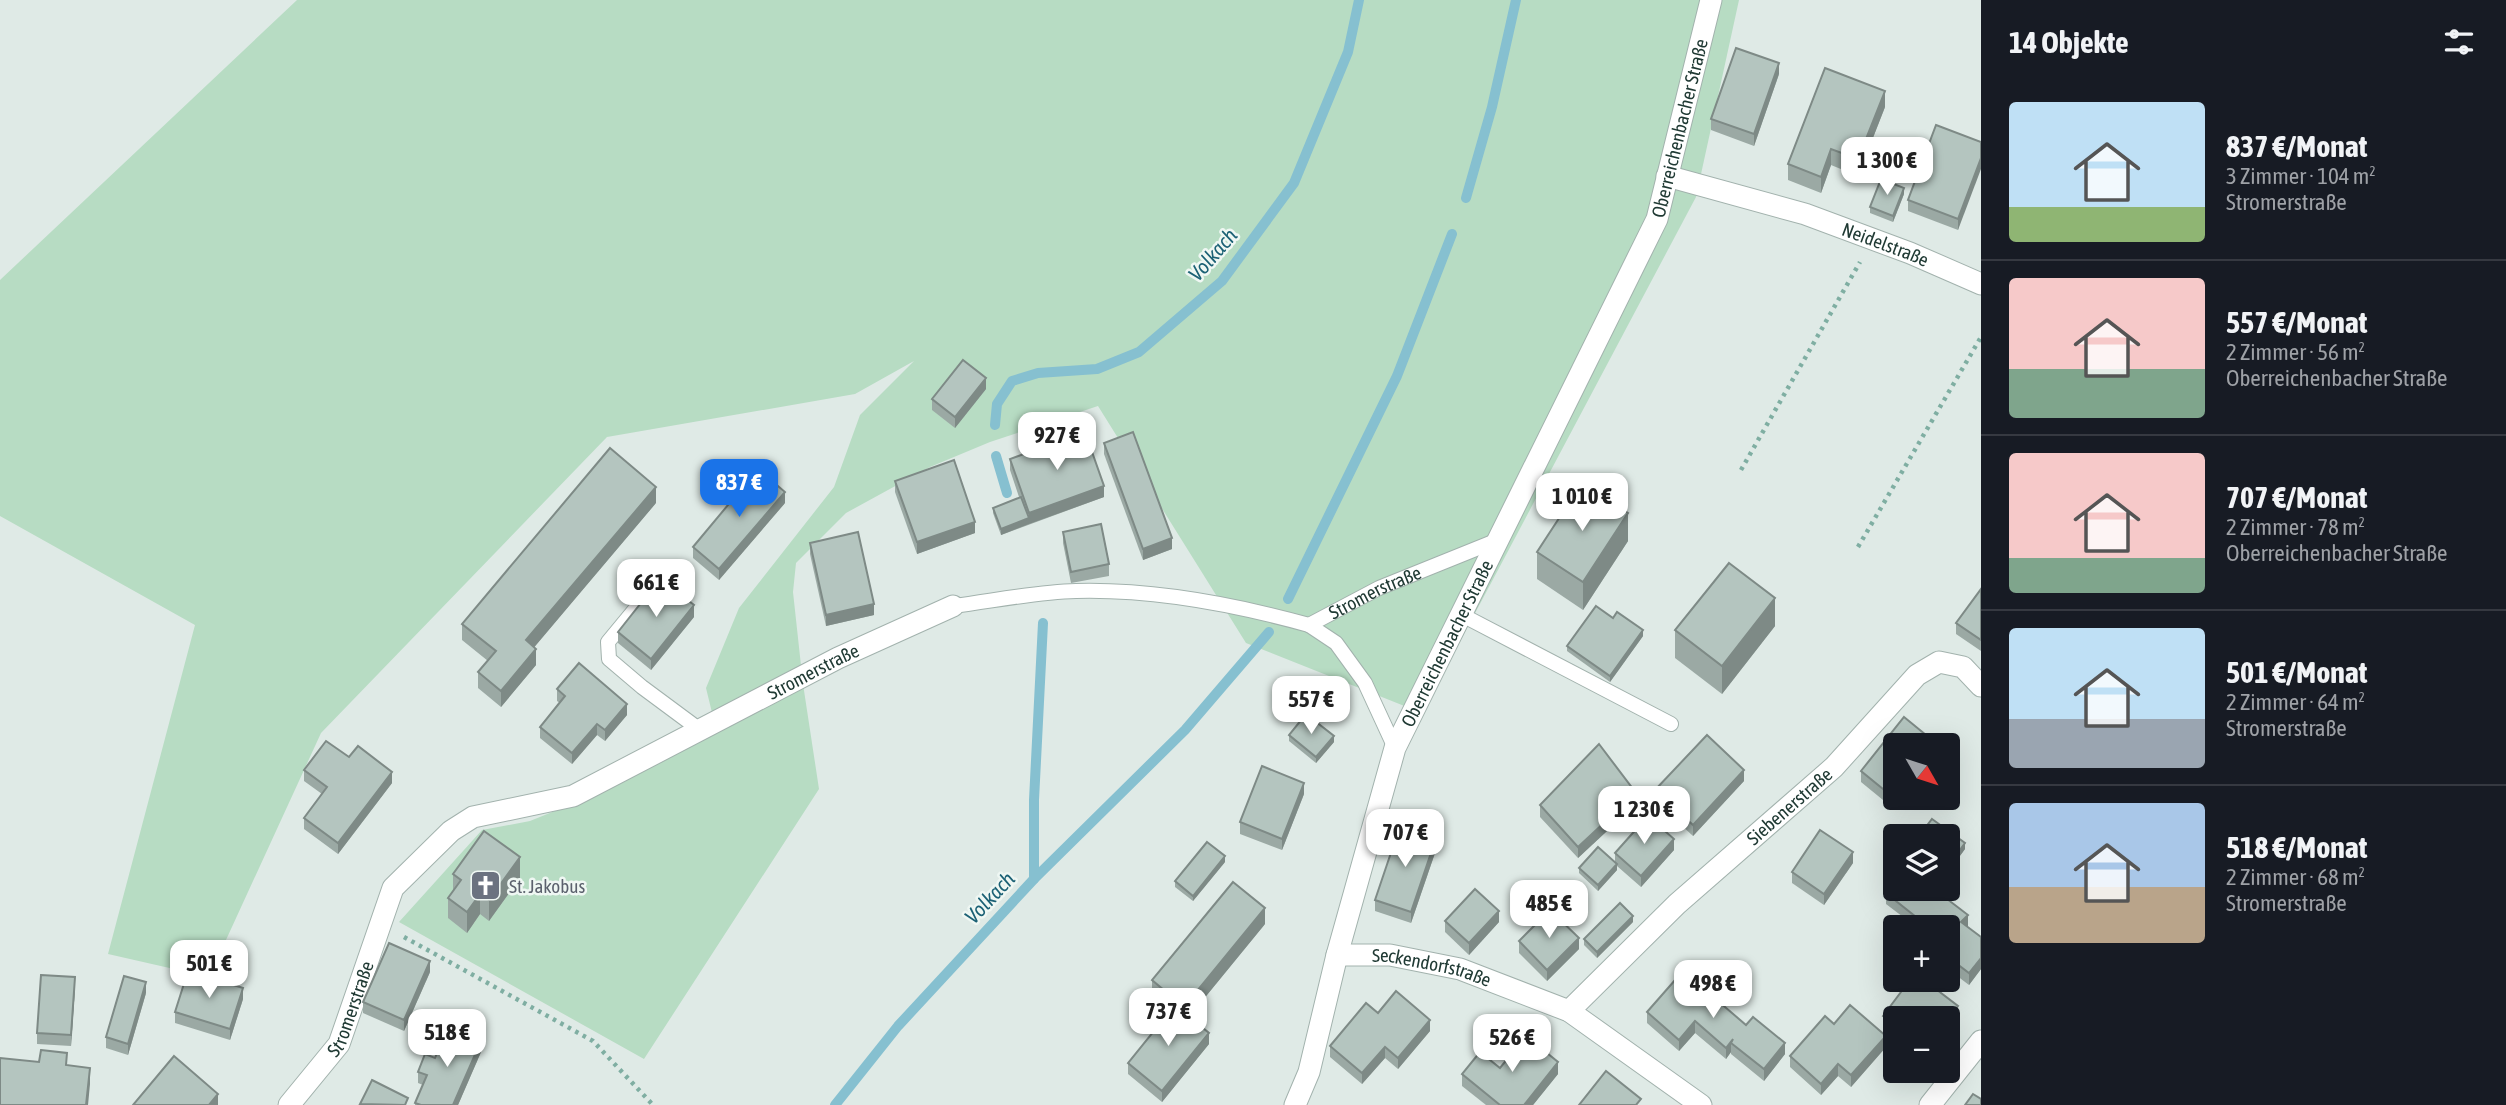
<!DOCTYPE html>
<html lang="de">
<head>
<meta charset="utf-8">
<style>
	:root { --surface:#171b24; --page:#242831; --text:#f1f3f6; --muted:#9ea1a6; --line:#363941; --accent:#1a73e8 }
	body { margin:0; font-family:"Asap Condensed",sans-serif; background:var(--page); color:var(--text); height:100vh; display:flex; flex-direction:column; font-size:26px; white-space:nowrap }
	* { box-sizing:border-box; margin:0 }
	p { font-size:23px; color:var(--muted) }
	.icon { flex:none; width:38px; height:38px; fill:none; stroke:currentColor; stroke-width:2; stroke-linecap:round; stroke-linejoin:round }
	.map { position:relative; flex:1; overflow:hidden }
	.side { display:flex; flex-direction:column; background:var(--surface); width:525px }
	.side>* { flex:none }
	.needle { width:46px; rotate:129deg }
	.tools { position:absolute; left:1883px; top:733px; display:grid; gap:14px }
	.tools a { display:grid; place-items:center; width:77px; height:77px; border-radius:7px; background:var(--surface); box-shadow:0 7px 28px #0002; font-size:35px }
	.price { position:absolute; translate:-50% -60px; padding:0 16px; border-radius:14px; background:#fff; color:#222; font-size:23px; line-height:46px; filter:drop-shadow(0 2px 4px #0008) }
	.price::after { content:''; position:absolute; left:50%; top:42px; width:21px; height:16px; margin-left:-10px; background:inherit; clip-path:polygon(0 0,100% 0,50% 100%) }
	.price.active { background:var(--accent); color:#fff }
	ul { padding:0; list-style:none }
	li { display:flex; align-items:center; gap:21px; height:175px; padding:0 28px }
	li+li { border-top:2px solid var(--line) }
	li span { display:grid; place-items:center; flex:none; width:196px; height:140px; border-radius:7px; color:#555 }
	li>.icon { margin-inline-start:auto }
	span .icon { width:84px; height:84px; fill:#fffc; stroke-width:1 }
	li b { font-size:30px }
	h2 { display:flex; justify-content:space-between; align-items:center; height:84px; padding:0 28px; font-size:30px }
	main { display:flex; flex:1; min-height:0 }
	.map>svg:first-child { display:block }
	.green { fill:#b7dcc3 }
	.lines { fill:none; stroke-linecap:round; stroke-linejoin:round }
	.stream { stroke:#86c0d0; stroke-width:10 }
	.lane-casing { stroke:#a2b2ad; stroke-width:16 }
	.street-casing { stroke:#a2b2ad; stroke-width:23 }
	.path { stroke:#7faea2; stroke-width:4.5; stroke-dasharray:3.5 5; stroke-linecap:butt }
	.lane { stroke:#fff; stroke-width:14 }
	.street { stroke:#fff; stroke-width:21 }
	.wall { fill:#9ba9a4 }
	.shaded-wall { fill:#7e8a86 }
	.building { fill:#b4c5bf; stroke:#7e8a86; stroke-width:2 }
	.labels { text-anchor:middle; stroke-width:5; stroke-linejoin:round; paint-order:stroke }
	.street-label { font-size:19px; fill:#203a34; stroke:#eff7f3 }
	.worship-label { font-size:19px; fill:#5b616d; stroke:#eff7f3; text-anchor:start }
	.water-label { font-size:21px; font-style:italic; fill:#1b6175; stroke:#eff7f3 }
</style>
</head>
<body>
<main>
<div class="map">
<svg width="1981" height="1105" viewBox="0 0 1981 1105">
	<rect width="100%" height="100%" fill="#dfeae6"/>
	<polygon class="green" points="297,0 1739,0 1696,197 1422,713 1246,643 1098,406 990,442 930,467 846,513 796,563 793,592 803,684 819,789 644,1059 399,922 482,830 530,821 577,802 716,729 706,688 739,608 834,487 860,415 914,361 855,394 607,437 321,733 209,977 108,954 195,625 0,516 0,280"/>
	<g class="lines">
		<g class="stream">
			<polyline points="1466,198 1492,107 1516,0"/>
			<polyline points="995,425 997,404 1012,381 1038,373 1097,369 1139,352 1222,281 1294,183 1348,52 1359,0"/>
			<polyline points="996,456 1007,493"/>
			<polyline points="1288,599 1397,376 1452,234"/>
			<polyline points="1034,879 1185,730 1269,632"/>
			<polyline points="835,1105 898,1026 1034,879 1034,800 1043,623"/>
		</g>
		<defs>
			<g id="lane">
				<polyline points="665,573 608,642 609,659 642,687 700,730"/>
				<path id="s1" d="M953,606C993,601 1035,592 1076,591C1154,589 1233,604 1309,625L1379,588L1498,540"/>
				<polyline points="1462,615 1671,724"/>
				<polyline points="1309,625 1336,643 1365,683 1395,748"/>
			</g>
			<g id="street">
				<path id="s2" d="M1667,176L1805,214L1910,253L1981,284"/>
				<path id="s3" d="M1337,955H1390L1460,969L1569,1011L1701,1105"/>
				<path id="s4" d="M1569,1011L1677,904L1834,767L1917,675L1939,662L1963,667L1981,686"/>
				<path id="s5" d="M289,1105L339,1044L393,888L451,831L473,817L573,796L838,658L953,606"/>
				<path id="s6" d="M1295,1105L1309,1072L1337,955L1395,748L1657,219L1711,0"/>
				<polyline points="1930,1105 1981,1041"/>
			</g>
		</defs>
		<use href="#lane" class="lane-casing"/>
		<use href="#street" class="street-casing"/>
		<g class="path">
			<polyline points="1741,470 1860,262"/>
			<polyline points="1858,547 1981,337"/>
			<polyline points="404,937 593,1041 653,1105"/>
		</g>
		<use href="#lane" class="lane"/>
		<use href="#street" class="street"/>
	</g>
	<g class="wall">
		<polygon points="1779,74 1754,146 1711,130 1711,119"/>
		<polygon points="1885,107 1858,176 1831,165 1821,193 1788,180 1788,164"/>
		<polygon points="1981,142 1958,230 1908,211 1908,200"/>
		<polygon points="1904,194 1893,222 1870,213 1870,207"/>
		<polygon points="986,389 955,428 932,410 932,399"/>
		<polygon points="1104,443 1172,549 1143,560 1104,454"/>
		<polygon points="1010,459 1104,497 1001,535 993,513 993,508 1019,497 1010,470"/>
		<polygon points="895,481 975,533 917,554 895,492"/>
		<polygon points="656,503 534,647 536,665 501,707 478,688 478,672 488,661 462,640 462,624"/>
		<polygon points="785,503 719,580 693,558 693,547"/>
		<polygon points="1063,532 1109,564 1109,576 1071,583 1063,543"/>
		<polygon points="1628,541 1583,610 1537,579 1537,552"/>
		<polygon points="810,543 874,615 826,626 810,554"/>
		<polygon points="1981,589 1981,651 1956,634 1956,623"/>
		<polygon points="694,617 651,670 618,643 618,632"/>
		<polygon points="1613,618 1643,636 1610,682 1567,651 1567,646"/>
		<polygon points="1775,626 1722,694 1675,658 1675,630"/>
		<polygon points="557,689 627,715 605,741 597,735 572,764 540,738 540,727 560,703 557,701"/>
		<polygon points="1289,735 1334,742 1316,763 1289,741"/>
		<polygon points="1937,746 1895,798 1903,798 1894,809 1861,782 1861,771"/>
		<polygon points="349,757 392,783 338,854 304,829 304,818 322,794 304,781 304,770"/>
		<polygon points="1744,781 1693,836 1655,801 1655,790"/>
		<polygon points="1304,794 1282,850 1240,834 1240,822"/>
		<polygon points="1636,804 1578,858 1540,817 1540,805"/>
		<polygon points="1948,836 1965,849 1951,868 1948,865"/>
		<polygon points="1436,850 1411,923 1375,911 1375,900"/>
		<polygon points="1674,850 1641,887 1617,866 1617,870 1598,891 1579,873 1579,868 1615,862 1615,853"/>
		<polygon points="1225,862 1193,901 1175,887 1175,881"/>
		<polygon points="1853,863 1824,905 1792,883 1792,872"/>
		<polygon points="453,874 520,878 489,921 480,914 467,933 448,918 448,898 453,891"/>
		<polygon points="1886,893 1968,926 1967,927 1981,937 1981,969 1969,985 1948,969 1948,928 1911,923 1886,904"/>
		<polygon points="1445,921 1499,922 1469,955 1445,932"/>
		<polygon points="1633,922 1597,958 1584,945 1584,939"/>
		<polygon points="1265,924 1189,1017 1209,1044 1162,1102 1128,1074 1128,1063 1170,1011 1152,997 1152,980"/>
		<polygon points="1519,941 1579,949 1547,981 1519,953"/>
		<polygon points="430,972 404,1031 363,1013 363,1002"/>
		<polygon points="75,988 71,1046 37,1044 37,1033"/>
		<polygon points="146,993 128,1055 106,1048 106,1037"/>
		<polygon points="243,999 230,1040 175,1023 175,1012"/>
		<polygon points="1647,1012 1746,1025 1785,1054 1764,1081 1731,1054 1731,1052 1726,1059 1695,1033 1679,1051 1647,1023"/>
		<polygon points="1378,1013 1430,1031 1398,1069 1385,1058 1362,1084 1330,1057 1330,1046"/>
		<polygon points="1883,1016 1958,1017 1948,1030 1948,1018 1895,1018 1895,1036 1883,1027"/>
		<polygon points="1834,1024 1886,1047 1851,1087 1838,1076 1821,1095 1790,1067 1790,1056"/>
		<polygon points="481,1052 458,1105 415,1105 415,1103 423,1085 418,1083 418,1072 435,1058"/>
		<polygon points="1500,1068 1558,1074 1533,1105 1486,1105 1462,1086 1462,1074"/>
	</g>
	<g class="shaded-wall">
		<polygon points="1779,63 1779,74 1754,146 1754,134"/>
		<polygon points="1885,91 1885,107 1858,176 1858,159"/>
		<polygon points="1831,149 1831,165 1821,193 1821,177"/>
		<polygon points="1981,158 1981,169 1958,230 1958,219"/>
		<polygon points="1904,188 1904,194 1893,222 1893,216"/>
		<polygon points="986,378 986,389 955,428 955,417"/>
		<polygon points="1104,486 1104,497 1029,524 1029,513"/>
		<polygon points="656,487 656,503 526,657 526,640"/>
		<polygon points="785,492 785,503 719,580 719,569"/>
		<polygon points="1628,513 1628,541 1583,610 1583,582"/>
		<polygon points="1029,518 1029,524 1001,535 1001,529"/>
		<polygon points="975,522 975,533 917,554 917,542"/>
		<polygon points="1172,538 1172,549 1143,560 1143,549"/>
		<polygon points="1775,598 1775,626 1722,694 1722,666"/>
		<polygon points="874,604 874,615 826,626 826,615"/>
		<polygon points="694,605 694,617 651,670 651,659"/>
		<polygon points="1643,630 1643,636 1610,682 1610,676"/>
		<polygon points="536,649 536,665 501,707 501,691"/>
		<polygon points="627,704 627,715 605,741 605,730"/>
		<polygon points="597,724 597,735 572,764 572,753"/>
		<polygon points="1334,736 1334,742 1316,763 1316,757"/>
		<polygon points="1744,770 1744,781 1693,836 1693,825"/>
		<polygon points="392,772 392,783 338,854 338,843"/>
		<polygon points="1304,783 1304,794 1282,850 1282,839"/>
		<polygon points="1636,793 1636,804 1578,858 1578,847"/>
		<polygon points="1895,796 1895,798 1903,798 1894,809 1894,798"/>
		<polygon points="1436,838 1436,850 1411,923 1411,912"/>
		<polygon points="1674,839 1674,850 1641,887 1641,876"/>
		<polygon points="1965,843 1965,849 1951,868 1951,862"/>
		<polygon points="1853,852 1853,863 1824,905 1824,894"/>
		<polygon points="1225,856 1225,862 1193,901 1193,896"/>
		<polygon points="520,857 520,878 489,921 489,900"/>
		<polygon points="1617,864 1617,870 1598,891 1598,885"/>
		<polygon points="480,894 480,914 467,933 467,912"/>
		<polygon points="1265,908 1265,924 1184,1023 1184,1007"/>
		<polygon points="1499,911 1499,922 1469,955 1469,943"/>
		<polygon points="1968,915 1968,926 1961,934 1961,922"/>
		<polygon points="1633,916 1633,922 1597,958 1597,952"/>
		<polygon points="1579,938 1579,949 1547,981 1547,970"/>
		<polygon points="1981,958 1981,969 1969,985 1969,973"/>
		<polygon points="430,961 430,972 404,1031 404,1020"/>
		<polygon points="75,977 75,988 71,1046 71,1035"/>
		<polygon points="146,982 146,993 128,1055 128,1044"/>
		<polygon points="243,988 243,999 230,1040 230,1029"/>
		<polygon points="1958,1006 1958,1017 1948,1030 1948,1019"/>
		<polygon points="1430,1020 1430,1031 1398,1069 1398,1058"/>
		<polygon points="1695,1021 1695,1033 1679,1051 1679,1040"/>
		<polygon points="1209,1033 1209,1044 1162,1102 1162,1091"/>
		<polygon points="1886,1036 1886,1047 1851,1087 1851,1075"/>
		<polygon points="1733,1039 1731,1043 1731,1052 1726,1059 1726,1048"/>
		<polygon points="481,1041 481,1052 458,1105 453,1105"/>
		<polygon points="1785,1043 1785,1054 1764,1081 1764,1069"/>
		<polygon points="1385,1047 1385,1058 1362,1084 1362,1073"/>
		<polygon points="1558,1062 1558,1074 1533,1105 1524,1105"/>
		<polygon points="1838,1064 1838,1076 1821,1095 1821,1084"/>
		<polygon points="90,1068 90,1084 88,1105 86,1105"/>
		<polygon points="218,1094 218,1105 209,1105"/>
	</g>
	<g class="building">
		<polygon points="1736,48 1779,63 1754,134 1711,119"/>
		<polygon points="1825,68 1885,91 1858,159 1831,149 1821,177 1788,164"/>
		<polygon points="1936,125 1981,142 1981,158 1958,219 1908,200"/>
		<polygon points="1881,179 1904,188 1893,216 1870,207"/>
		<polygon points="963,360 986,378 955,417 932,399"/>
		<polygon points="1085,432 1104,486 1029,513 1010,459"/>
		<polygon points="1133,432 1172,538 1143,549 1104,443"/>
		<polygon points="610,448 656,487 526,640 536,649 501,691 478,672 496,651 462,624"/>
		<polygon points="954,460 975,522 917,542 895,481"/>
		<polygon points="758,469 785,492 719,569 693,547"/>
		<polygon points="1582,483 1628,513 1583,582 1537,552"/>
		<polygon points="1021,497 1029,518 1001,529 993,508"/>
		<polygon points="1101,524 1109,564 1071,572 1063,532"/>
		<polygon points="858,532 874,604 826,615 810,543"/>
		<polygon points="1729,563 1775,598 1722,666 1675,630"/>
		<polygon points="660,579 694,605 651,659 618,632"/>
		<polygon points="1981,589 1981,640 1956,623"/>
		<polygon points="1596,606 1613,618 1617,612 1643,630 1610,676 1567,646"/>
		<polygon points="579,663 627,704 605,730 597,724 572,753 540,727 565,696 557,689"/>
		<polygon points="1306,714 1334,736 1316,757 1289,735"/>
		<polygon points="1904,717 1937,744 1936,746 1895,746 1895,796 1894,798 1861,771"/>
		<polygon points="1707,735 1744,770 1693,825 1655,790"/>
		<polygon points="326,741 349,757 358,746 392,772 338,843 304,818 327,787 304,770"/>
		<polygon points="1599,744 1636,793 1578,847 1540,805"/>
		<polygon points="1262,766 1304,783 1282,839 1240,822"/>
		<polygon points="1648,816 1674,839 1641,876 1615,853"/>
		<polygon points="1932,819 1965,843 1951,862 1948,859 1948,836 1919,836"/>
		<polygon points="1400,826 1436,838 1411,912 1375,900"/>
		<polygon points="1820,830 1853,852 1824,894 1792,872"/>
		<polygon points="484,831 520,857 489,900 480,894 467,912 448,898 461,880 453,874"/>
		<polygon points="1207,842 1225,856 1193,896 1175,881"/>
		<polygon points="1598,847 1617,864 1598,885 1579,868"/>
		<polygon points="1895,881 1895,889 1934,889 1968,915 1961,922 1981,937 1981,958 1969,973 1948,957 1948,928 1908,928 1916,917 1886,893"/>
		<polygon points="1233,882 1265,908 1184,1007 1152,980"/>
		<polygon points="1475,889 1499,911 1469,943 1445,921"/>
		<polygon points="1620,903 1633,916 1597,952 1584,939"/>
		<polygon points="1550,910 1579,938 1547,970 1519,941"/>
		<polygon points="389,943 430,961 404,1020 363,1002"/>
		<polygon points="188,971 243,988 230,1029 175,1012"/>
		<polygon points="1683,971 1746,1025 1753,1017 1785,1043 1764,1069 1731,1043 1733,1039 1726,1048 1695,1021 1679,1040 1647,1012"/>
		<polygon points="41,975 75,977 71,1035 37,1033"/>
		<polygon points="124,976 146,982 128,1044 106,1037"/>
		<polygon points="1910,980 1924,980 1958,1006 1948,1019 1920,1018 1918,1017 1916,1018 1895,1018 1895,1025 1883,1016"/>
		<polygon points="1396,991 1430,1020 1398,1058 1385,1047 1362,1073 1330,1046 1366,1003 1378,1013"/>
		<polygon points="1175,1005 1209,1033 1162,1091 1128,1063"/>
		<polygon points="1850,1005 1886,1036 1851,1075 1838,1064 1821,1084 1790,1056 1825,1016 1834,1024"/>
		<polygon points="448,1027 481,1041 453,1105 421,1105 415,1103 427,1075 418,1072 425,1054 435,1058"/>
		<polygon points="1526,1036 1558,1062 1524,1105 1500,1105 1462,1074 1480,1052 1500,1068"/>
		<polygon points="41,1050 67,1053 66,1065 90,1068 86,1105 0,1105 0,1058 39,1062"/>
		<polygon points="174,1056 218,1094 209,1105 133,1105"/>
		<polygon points="1606,1071 1641,1099 1636,1105 1579,1105"/>
		<polygon points="372,1080 408,1098 405,1105 360,1104"/>
		<polygon points="1973,1094 1981,1099 1981,1105 1965,1105"/>
	</g>
	<defs>
		<symbol id="church-square" viewBox="-11 -11 22 22"><rect x="-9" y="-9" width="18" height="18" rx="4" fill="#6b7280" stroke="#eff7f3"/><path d="M-1.2-6h2.4v3.5h3.3v2.4h-3.3V6h-2.4V-.1h-3.3v-2.4h3.3Z" fill="#fff"/></symbol>
	</defs>
	<g fill-rule="evenodd">
		<use href="#church-square" x="468" y="868" width="35" height="35"/>
	</g>
	<g class="labels">
		<g class="street-label">
			<text dy="7" stroke="none"><textPath href="#s6" startOffset="1055">Oberreichenbacher Straße</textPath></text>
			<text dy="7" stroke="none"><textPath href="#s2" startOffset="229">Neidelstraße</textPath></text>
			<text dy="7" stroke="none"><textPath href="#s1" startOffset="434">Stromerstraße</textPath></text>
			<text dy="7" stroke="none"><textPath href="#s6" startOffset="488">Oberreichenbacher Straße</textPath></text>
			<text dy="7" stroke="none"><textPath href="#s5" startOffset="724">Stromerstraße</textPath></text>
			<text dy="7" stroke="none"><textPath href="#s4" startOffset="301">Siebenerstraße</textPath></text>
			<text dy="7" stroke="none"><textPath href="#s3" startOffset="96">Seckendorfstraße</textPath></text>
			<text dy="7" stroke="none"><textPath href="#s5" startOffset="116">Stromerstraße</textPath></text>
		</g>
		<g class="worship-label">
			<text x="509" y="893">St. Jakobus</text>
		</g>
		<g class="water-label">
			<text transform="translate(1213 255) rotate(-49)" y="7">Volkach</text>
			<text transform="translate(990 898) rotate(-47)" y="7">Volkach</text>
		</g>
	</g>
</svg>
<div class="tools">
<a><svg class="needle" viewBox="-14 -14 28 28"><path d="M0-13l5 13h-10z" fill="#e53935"/><path d="M0 13l5-13h-10z" fill="#9ea1a6"/></svg></a>
<a><svg class="icon" aria-label="layers" viewBox="0 0 24 24"><path d="M12 4l9 5-9 5-9-5zM3 14l9 5 9-5"/></svg></a>
<a>+</a>
<a>−</a>
</div>
<b class="price" style="left:1887px;top:197px">1 300 €</b>
<b class="price" style="left:1057px;top:472px">927 €</b>
<b class="price active" style="left:739px;top:519px">837 €</b>
<b class="price" style="left:1582px;top:533px">1 010 €</b>
<b class="price" style="left:656px;top:619px">661 €</b>
<b class="price" style="left:1311px;top:736px">557 €</b>
<b class="price" style="left:1644px;top:846px">1 230 €</b>
<b class="price" style="left:1405px;top:869px">707 €</b>
<b class="price" style="left:1549px;top:940px">485 €</b>
<b class="price" style="left:209px;top:1000px">501 €</b>
<b class="price" style="left:1713px;top:1020px">498 €</b>
<b class="price" style="left:1168px;top:1048px">737 €</b>
<b class="price" style="left:447px;top:1069px">518 €</b>
<b class="price" style="left:1512px;top:1074px">526 €</b>
</div>
<section class="side">
<h2>14 Objekte<svg class="icon" aria-label="filters" viewBox="0 0 24 24"><path d="M4 7h16M4 17h16"/><circle cx="9" cy="7" r="2"/><circle cx="15" cy="17" r="2"/></svg></h2>
<ul>
<li><span style="background:linear-gradient(#bfe0f5 75%,#8fb573 0)"><svg class="icon" aria-label="home" viewBox="0 0 24 24"><path d="M3 11l9-7 9 7M6 9v11h12V9"/></svg></span><div><b>837 €/Monat</b><p>3 Zimmer · 104 m²</p><p>Stromerstraße</p></div></li>
<li><span style="background:linear-gradient(#f6c9c9 65%,#7fa58c 0)"><svg class="icon" aria-label="home" viewBox="0 0 24 24"><path d="M3 11l9-7 9 7M6 9v11h12V9"/></svg></span><div><b>557 €/Monat</b><p>2 Zimmer · 56 m²</p><p>Oberreichenbacher Straße</p></div></li>
<li><span style="background:linear-gradient(#f6c9c9 75%,#7fa58c 0)"><svg class="icon" aria-label="home" viewBox="0 0 24 24"><path d="M3 11l9-7 9 7M6 9v11h12V9"/></svg></span><div><b>707 €/Monat</b><p>2 Zimmer · 78 m²</p><p>Oberreichenbacher Straße</p></div></li>
<li><span style="background:linear-gradient(#bfe0f5 65%,#9aa5b1 0)"><svg class="icon" aria-label="home" viewBox="0 0 24 24"><path d="M3 11l9-7 9 7M6 9v11h12V9"/></svg></span><div><b>501 €/Monat</b><p>2 Zimmer · 64 m²</p><p>Stromerstraße</p></div></li>
<li><span style="background:linear-gradient(#a9c7e8 60%,#b9a48a 0)"><svg class="icon" aria-label="home" viewBox="0 0 24 24"><path d="M3 11l9-7 9 7M6 9v11h12V9"/></svg></span><div><b>518 €/Monat</b><p>2 Zimmer · 68 m²</p><p>Stromerstraße</p></div></li>
</ul>
</section>
</main>
</body>
</html>
